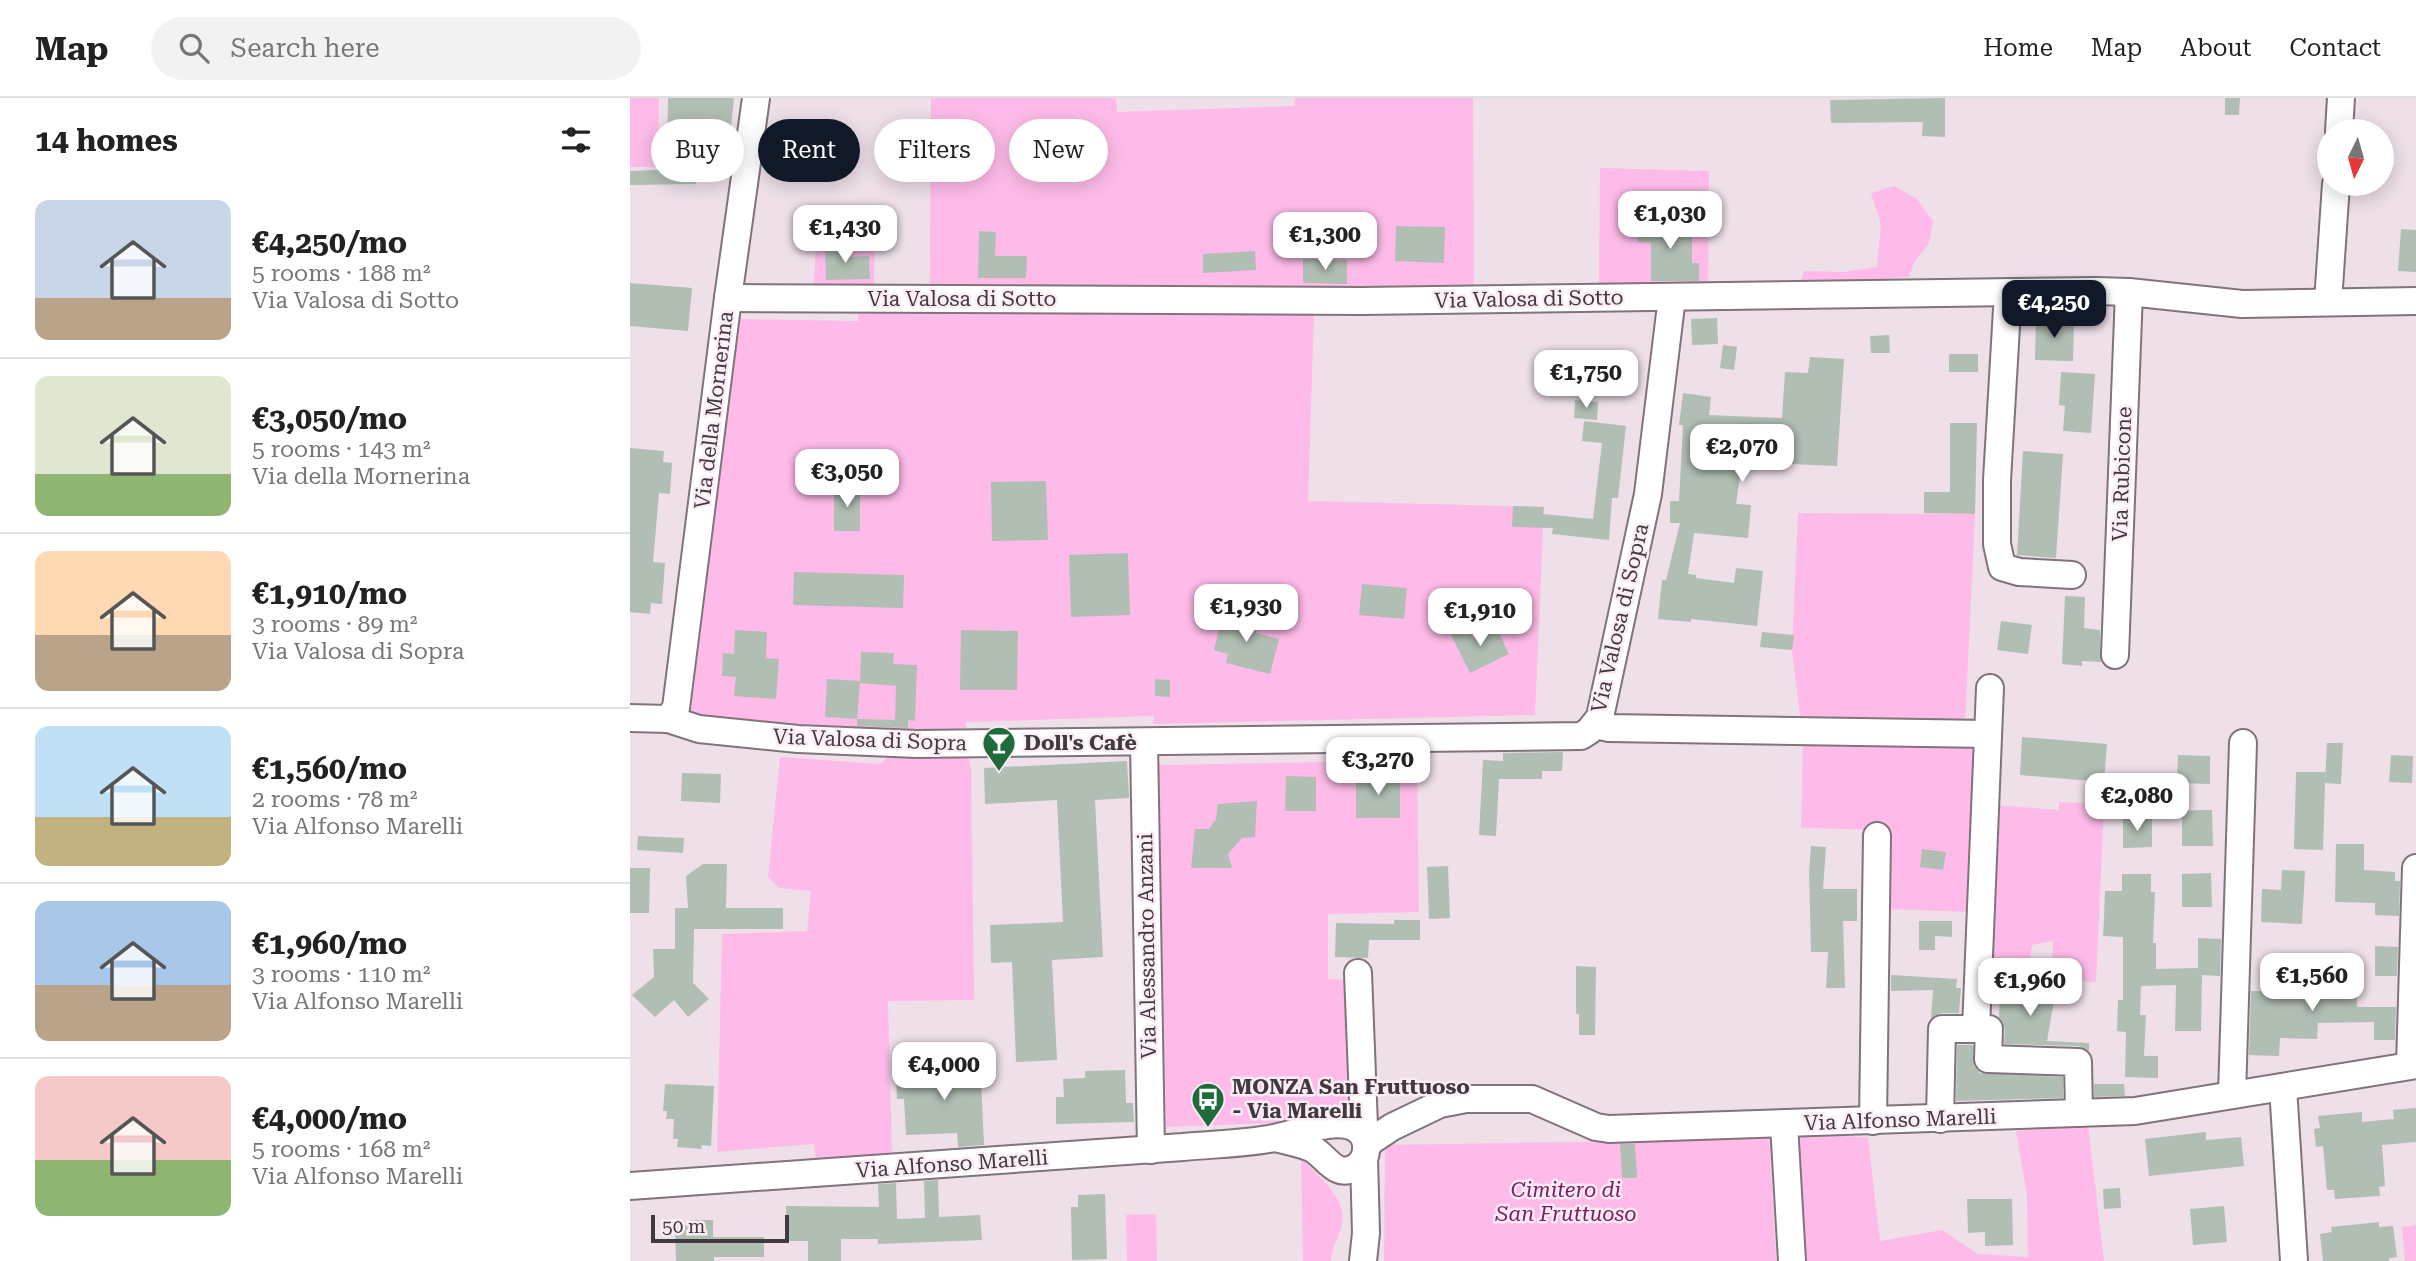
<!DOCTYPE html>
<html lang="en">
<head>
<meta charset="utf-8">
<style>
	:root { --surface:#fff; --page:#f2f2f2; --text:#222; --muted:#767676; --line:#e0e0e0; --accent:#111827 }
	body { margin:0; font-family:"Roboto Serif",serif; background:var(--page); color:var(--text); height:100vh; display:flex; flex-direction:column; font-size:26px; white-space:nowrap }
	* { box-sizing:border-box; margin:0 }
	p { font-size:23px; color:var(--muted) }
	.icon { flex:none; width:38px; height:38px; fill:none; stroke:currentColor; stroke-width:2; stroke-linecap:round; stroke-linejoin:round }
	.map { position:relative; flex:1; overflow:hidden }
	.sheet { display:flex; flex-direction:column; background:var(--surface); width:630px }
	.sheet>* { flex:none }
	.banner { position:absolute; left:21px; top:21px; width:665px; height:63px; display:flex; gap:14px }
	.needle { width:46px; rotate:185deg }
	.controls { position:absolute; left:1687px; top:21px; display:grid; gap:14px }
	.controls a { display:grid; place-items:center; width:77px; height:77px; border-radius:50%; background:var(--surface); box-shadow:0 4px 18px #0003; font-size:35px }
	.scale { position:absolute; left:21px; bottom:18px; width:138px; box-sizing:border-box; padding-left:7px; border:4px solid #403a3e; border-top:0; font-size:19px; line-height:24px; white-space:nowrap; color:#403a3e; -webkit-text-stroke:5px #fbecf6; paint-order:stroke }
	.price { position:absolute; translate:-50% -60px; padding:0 16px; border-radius:14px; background:#fff; color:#222; font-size:23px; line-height:46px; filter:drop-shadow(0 2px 4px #0008) }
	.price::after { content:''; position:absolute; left:50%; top:42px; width:21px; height:16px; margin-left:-10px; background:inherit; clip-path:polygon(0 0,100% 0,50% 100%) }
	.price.active { background:var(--accent); color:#fff }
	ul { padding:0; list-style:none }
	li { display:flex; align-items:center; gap:21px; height:175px; padding:0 35px }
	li+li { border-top:2px solid var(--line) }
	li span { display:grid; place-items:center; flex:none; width:196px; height:140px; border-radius:14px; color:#555 }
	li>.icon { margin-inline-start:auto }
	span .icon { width:84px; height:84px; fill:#fffc; stroke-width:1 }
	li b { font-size:30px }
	h2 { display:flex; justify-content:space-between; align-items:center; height:84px; padding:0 35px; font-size:30px }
	.tag { padding:0 24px; border-radius:32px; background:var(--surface); box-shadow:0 4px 18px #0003; font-size:24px; line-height:63px }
	.tag.active { background:var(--accent); color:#fff }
	header { display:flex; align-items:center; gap:42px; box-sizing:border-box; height:98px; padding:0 35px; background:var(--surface); border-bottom:2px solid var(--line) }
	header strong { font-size:33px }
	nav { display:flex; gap:38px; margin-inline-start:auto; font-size:24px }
	.search { width:490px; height:63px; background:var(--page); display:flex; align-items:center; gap:18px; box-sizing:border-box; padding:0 24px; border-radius:38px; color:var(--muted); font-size:26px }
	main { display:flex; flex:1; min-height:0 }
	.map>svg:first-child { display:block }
	.green { fill:#febbe9 }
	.building { fill:#b1beb3; fill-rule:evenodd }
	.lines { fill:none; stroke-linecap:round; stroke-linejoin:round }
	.minor-casing { stroke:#80737b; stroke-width:30 }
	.minor { stroke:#fff; stroke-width:26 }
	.labels { text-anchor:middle; stroke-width:5; stroke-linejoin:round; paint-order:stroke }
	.street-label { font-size:21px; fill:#403a3e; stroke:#fbecf6 }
	.poi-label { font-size:21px; font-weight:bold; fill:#403a3e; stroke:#fbecf6; text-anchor:start }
	.park-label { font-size:21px; font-style:italic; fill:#7d1767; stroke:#fbecf6 }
</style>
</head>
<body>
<header>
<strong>Map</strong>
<div class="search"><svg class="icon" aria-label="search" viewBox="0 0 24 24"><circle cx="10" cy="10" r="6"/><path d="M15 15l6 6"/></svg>Search here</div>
<nav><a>Home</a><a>Map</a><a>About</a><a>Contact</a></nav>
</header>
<main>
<section class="sheet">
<h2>14 homes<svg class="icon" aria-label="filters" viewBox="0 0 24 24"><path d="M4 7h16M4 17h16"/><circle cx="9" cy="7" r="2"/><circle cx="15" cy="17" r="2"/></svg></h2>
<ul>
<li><span style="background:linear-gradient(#c9d6e8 70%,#b9a48a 0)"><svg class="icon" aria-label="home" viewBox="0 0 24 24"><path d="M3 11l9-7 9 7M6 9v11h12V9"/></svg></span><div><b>€4,250/mo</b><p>5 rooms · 188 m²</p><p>Via Valosa di Sotto</p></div></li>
<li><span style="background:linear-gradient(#dfe7d0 70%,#8fb573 0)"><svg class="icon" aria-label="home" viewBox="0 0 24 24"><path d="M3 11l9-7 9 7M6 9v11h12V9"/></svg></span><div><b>€3,050/mo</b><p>5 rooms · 143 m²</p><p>Via della Mornerina</p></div></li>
<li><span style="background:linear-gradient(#ffd9b3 60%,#b9a48a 0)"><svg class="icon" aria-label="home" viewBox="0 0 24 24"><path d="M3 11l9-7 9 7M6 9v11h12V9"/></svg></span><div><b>€1,910/mo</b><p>3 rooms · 89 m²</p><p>Via Valosa di Sopra</p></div></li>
<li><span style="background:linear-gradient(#bfe0f5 65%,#c2b280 0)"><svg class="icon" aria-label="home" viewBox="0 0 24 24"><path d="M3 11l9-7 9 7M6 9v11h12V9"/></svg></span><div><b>€1,560/mo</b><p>2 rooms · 78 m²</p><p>Via Alfonso Marelli</p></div></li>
<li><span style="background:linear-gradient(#a9c7e8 60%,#b9a48a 0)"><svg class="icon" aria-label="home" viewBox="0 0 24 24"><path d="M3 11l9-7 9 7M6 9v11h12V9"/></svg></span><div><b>€1,960/mo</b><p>3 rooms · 110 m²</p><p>Via Alfonso Marelli</p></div></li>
<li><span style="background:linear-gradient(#f6c9c9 60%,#8fb573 0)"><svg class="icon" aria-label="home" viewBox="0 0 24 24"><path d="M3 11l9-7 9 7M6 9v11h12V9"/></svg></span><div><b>€4,000/mo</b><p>5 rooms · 168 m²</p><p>Via Alfonso Marelli</p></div></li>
</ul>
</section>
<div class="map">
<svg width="1786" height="1163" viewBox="0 0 1786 1163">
	<rect width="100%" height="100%" fill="#eedfe9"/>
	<g class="green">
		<polygon points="0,0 29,0 28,69 0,69"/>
		<polygon points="301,0 486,0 487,14 664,8 665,0 843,0 844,188 300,189"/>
		<polygon points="970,70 1079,73 1078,186 969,185"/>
		<polygon points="1264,88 1287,101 1303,123 1299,145 1285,163 1279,179 1169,188 1174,173 1214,174 1247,169 1251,126 1241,95"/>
		<polygon points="187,118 245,121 244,188 184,187"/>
		<polygon points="228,212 684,214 678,403 914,409 905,617 523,626 524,618 336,624 336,637 277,641 76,622 61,613 109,221 228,223"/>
		<polygon points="1168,415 1345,416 1335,627 1350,647 1341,814 1255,811 1256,732 1171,730 1173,642 1162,552"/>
		<polygon points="264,654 338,657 341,672 344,902 258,903 262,1054 186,1064 184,1046 87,1054 92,836 177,833 181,793 149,790 138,779 150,659 250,666"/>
		<polygon points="787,660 789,814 698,816 698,881 721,882 721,1022 536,1029 529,667 697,664"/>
		<polygon points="1429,704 1474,706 1466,884 1422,882 1423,843 1402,847 1398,875 1355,872 1364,707 1429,712"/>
		<polygon points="1458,1027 1474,1163 1175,1163 1168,1037 1238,1039 1250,1143 1312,1132 1348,1156 1398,1159 1397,1097 1386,1033"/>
		<polygon points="1139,1034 1146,1163 754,1163 755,1047 1005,1043"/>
		<path d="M671,1059C688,1079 720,1101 711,1130C707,1142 701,1151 701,1163H673Z"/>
		<polygon points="526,1116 527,1163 497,1163 496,1117"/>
		<polygon points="1786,1127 1786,1163 1775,1163 1772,1129"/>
	</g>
	<g class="building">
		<polygon points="38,0 104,0 101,30 76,29 73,64 64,65 66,86 0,87 0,73 27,72 37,62"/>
		<polygon points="1315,0 1315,39 1292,38 1293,24 1201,25 1200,2"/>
		<polygon points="1595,0 1610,0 1609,17 1595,17"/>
		<polygon points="1008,123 1062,125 1062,165 1069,165 1069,183 1021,183 1021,145 1008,144"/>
		<polygon points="766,128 815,129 814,165 765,163"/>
		<polygon points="1771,131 1786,132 1786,174 1768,173"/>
		<polygon points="349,133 366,134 365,158 397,158 396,180 348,180"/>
		<polygon points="218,147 219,159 239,158 240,181 196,182 195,148"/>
		<polygon points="625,153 626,172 573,175 573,156"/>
		<polygon points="673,161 717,162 717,186 673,185"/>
		<polygon points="0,185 62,190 58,233 0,228"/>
		<polygon points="1087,220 1088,246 1062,247 1061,221"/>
		<polygon points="1406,221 1444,222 1443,263 1405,262"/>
		<polygon points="1259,237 1260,255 1241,255 1240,238"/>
		<polygon points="1093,247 1107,249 1104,272 1090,270"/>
		<rect x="1319" y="256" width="29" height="18"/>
		<polygon points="1180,259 1214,261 1207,368 1133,365 1133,372 1111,371 1106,406 1121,407 1118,440 1064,435 1058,476 1066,477 1066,480 1104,485 1106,470 1133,473 1127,528 1061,521 1061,524 1028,521 1032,482 1036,482 1050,425 1040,425 1040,403 1049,403 1053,327 1049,327 1053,295 1081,299 1079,317 1152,320 1155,274 1178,275"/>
		<polygon points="1431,274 1465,276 1461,335 1433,333 1435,308 1429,307"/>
		<polygon points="945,302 968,304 967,322 944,320"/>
		<polygon points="954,323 996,328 988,400 982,400 979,442 922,436 923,430 882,429 883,408 914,409 913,416 963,421 972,345 952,343"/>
		<polygon points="1320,325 1347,325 1345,416 1294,415 1294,394 1320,394"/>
		<polygon points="0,350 34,353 33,364 42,365 40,396 29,395 23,464 35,465 32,506 21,505 20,516 0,514"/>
		<polygon points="1393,353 1433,356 1426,460 1387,457"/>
		<polygon points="416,383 418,442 362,443 361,384"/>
		<rect x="204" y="388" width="26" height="45"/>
		<polygon points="498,455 500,517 441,519 439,457"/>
		<polygon points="164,474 274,477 273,510 163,507"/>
		<polygon points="732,486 777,490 774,521 729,517"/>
		<polygon points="1435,498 1455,499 1454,530 1470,532 1471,564 1452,563 1452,568 1432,566"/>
		<polygon points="593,514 629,524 626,535 649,541 640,576 596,565 598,556 584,552"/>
		<polygon points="1371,523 1402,527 1398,556 1367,552"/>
		<polygon points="837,529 843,540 866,529 879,556 840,575 821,537"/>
		<polygon points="105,532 137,534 136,560 149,561 146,601 104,598 106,579 92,578 93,555 104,556"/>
		<polygon points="331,532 388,533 387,592 330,592"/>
		<polygon points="1132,534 1164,537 1162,552 1130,549"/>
		<path d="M231,554L264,555L263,566L287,567L285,623L278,622V630L227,628V621L195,619L197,581L230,583ZM230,585L266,588L265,622H267L227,621Z"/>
		<polygon points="525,581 540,582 540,599 525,598"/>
		<polygon points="1392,639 1477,646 1474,684 1390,677"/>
		<polygon points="1697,645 1713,645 1711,686 1695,685 1693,752 1664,751 1666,674 1695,674 1695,683"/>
		<polygon points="933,654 932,673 912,673 912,681 869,681 866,738 849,737 853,662 873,663 873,655"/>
		<polygon points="1548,657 1580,658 1580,686 1547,685"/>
		<polygon points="1761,657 1783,658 1782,685 1759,684"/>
		<polygon points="497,663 499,700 465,702 473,859 422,862 427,962 386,964 382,864 361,865 360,827 433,824 427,702 355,706 354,670"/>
		<polygon points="52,675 91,676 90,705 51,703"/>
		<polygon points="656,678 686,679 686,713 655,713"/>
		<rect x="726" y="678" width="44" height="42"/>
		<polygon points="627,703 625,739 612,740 598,756 602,770 561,770 565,731 579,731 586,721 588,706"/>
		<polygon points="1572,712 1582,712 1583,748 1552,748 1552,713"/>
		<polygon points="1493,720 1522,721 1522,749 1493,750"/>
		<polygon points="8,738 54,740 53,755 7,752"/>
		<polygon points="1706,746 1734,746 1734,772 1765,774 1765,783 1770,783 1769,818 1745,817 1745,805 1705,804"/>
		<polygon points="1181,748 1196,749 1193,791 1227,791 1227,823 1213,823 1215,890 1196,890 1198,854 1181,854 1179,774"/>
		<polygon points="1292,751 1316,754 1313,772 1290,769"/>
		<polygon points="73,766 97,766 96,810 153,810 153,831 64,831 63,885 79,901 58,919 44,902 25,919 2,897 24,879 23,851 45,851 45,810 58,810 56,778"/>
		<polygon points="818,768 820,820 799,821 797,769"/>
		<polygon points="0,770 20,770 19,815 0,815"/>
		<polygon points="1652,772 1675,773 1672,826 1631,824 1632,791 1651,792"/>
		<polygon points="1581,775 1582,809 1552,809 1552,776"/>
		<polygon points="1492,776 1521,776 1521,794 1525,794 1523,845 1526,845 1526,871 1568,870 1568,840 1591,841 1590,878 1572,877 1571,933 1545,933 1546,887 1511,888 1510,917 1516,917 1514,958 1528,958 1528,980 1495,979 1496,934 1487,933 1488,902 1493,902 1493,839 1473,838 1474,821 1475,793 1492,793"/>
		<polygon points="764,822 790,822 790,842 739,842 738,860 705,859 706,825 764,826"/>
		<polygon points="1289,823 1322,823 1322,839 1305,838 1305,852 1289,852"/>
		<polygon points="1745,848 1768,849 1767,878 1745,878"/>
		<polygon points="946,868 966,869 965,937 949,937 949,916 946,916"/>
		<polygon points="1717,871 1717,879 1727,879 1727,909 1766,909 1765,942 1744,942 1744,924 1688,925 1687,941 1650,940 1649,958 1619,957 1621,893 1689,894 1690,872"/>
		<polygon points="1261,877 1327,881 1326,890 1331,890 1329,915 1311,915 1301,920 1303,892 1261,893"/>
		<polygon points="1405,887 1426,891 1417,943 1459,945 1459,953 1449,948 1374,946 1375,931 1369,919 1370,893 1405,895"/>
		<polygon points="1327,947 1343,947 1344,968 1350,975 1433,979 1433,1000 1326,1003"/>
		<polygon points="350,960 354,1047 328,1049 327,1035 276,1037 274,1001 267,1001 266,974 329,972 329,962"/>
		<polygon points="495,972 496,1005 503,1005 504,1024 426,1026 426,999 434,999 433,981 455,980 455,973"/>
		<polygon points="35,986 84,988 81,1048 72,1047 71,1051 47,1049 48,1041 43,1041 44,1021 36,1021 37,1013 33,1013"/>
		<polygon points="1464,986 1494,986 1495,998 1464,999"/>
		<polygon points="1786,1010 1786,1044 1752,1047 1755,1088 1749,1089 1750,1098 1705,1101 1704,1092 1697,1092 1693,1048 1686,1049 1684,1031 1690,1030 1688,1018 1732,1014 1732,1024 1764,1021 1763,1012"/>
		<polygon points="1576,1034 1576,1042 1611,1039 1614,1068 1519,1078 1515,1041"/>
		<polygon points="990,1046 1005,1046 1007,1080 992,1080"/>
		<polygon points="308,1082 309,1119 350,1117 352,1142 248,1146 248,1141 211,1141 211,1163 178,1163 178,1143 156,1143 156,1108 249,1109 248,1086 266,1085 267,1121 295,1120 294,1083"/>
		<polygon points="1490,1090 1491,1110 1474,1111 1473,1091"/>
		<polygon points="475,1096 477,1161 442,1162 441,1109 448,1109 448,1097"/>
		<polygon points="1337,1101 1382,1101 1383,1147 1355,1148 1355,1134 1338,1135"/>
		<polygon points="1594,1108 1597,1144 1563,1147 1560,1111"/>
		<polygon points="61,1122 83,1122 83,1139 134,1139 134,1159 84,1159 84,1163 46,1163 45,1127 61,1127"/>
		<polygon points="1749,1124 1749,1129 1763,1128 1767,1159 1759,1160 1759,1163 1693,1163 1690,1136 1702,1134 1701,1129"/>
	</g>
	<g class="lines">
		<defs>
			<g id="minor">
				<polyline points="1709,33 1711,0"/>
				<polyline points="1378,194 1367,382 1367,446 1372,469 1389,474 1442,477"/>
				<polyline points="98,200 732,203 1466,193 1499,194 1612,206 1786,203"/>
				<polyline points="1698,204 1706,86"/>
				<polyline points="1485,557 1499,194"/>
				<polyline points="0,620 38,621 69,631 168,641 287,646 951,638 959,633 970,619 1018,396 1042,199"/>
				<polyline points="38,621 46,610 98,200 126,0"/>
				<polyline points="965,627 979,630 1358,636"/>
				<polyline points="514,644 521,1052"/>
				<polyline points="728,875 734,1028"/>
				<polyline points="1346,931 1360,590"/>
				<polyline points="1780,967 1786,770"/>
				<polyline points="1653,989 1664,1163"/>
				<polyline points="1602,997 1613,645"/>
				<polyline points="1310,1021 1312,931 1359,931 1358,961 1448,964 1449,1015"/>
				<polyline points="1243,1023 1247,738"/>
				<polyline points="1154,1026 1162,1163"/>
				<polyline points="736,1050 741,1043 762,1029 810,1006 836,1001 902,1001 966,1029 979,1031 1505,1013 1786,967"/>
				<path d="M0,1088L553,1049C583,1046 615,1046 644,1040C666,1036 709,1017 728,1032C734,1037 737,1044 736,1051C736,1059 732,1065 726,1069C705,1082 696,1057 681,1050C669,1045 657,1043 645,1040"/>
				<polyline points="733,1163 736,1135 734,1060"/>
			</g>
		</defs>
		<use href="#minor" class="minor-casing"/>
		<use href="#minor" class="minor"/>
	</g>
	<defs>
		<symbol id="bar-pin" viewBox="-11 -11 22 30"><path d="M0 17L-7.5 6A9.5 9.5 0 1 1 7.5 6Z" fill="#1f6b3a" stroke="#fbecf6"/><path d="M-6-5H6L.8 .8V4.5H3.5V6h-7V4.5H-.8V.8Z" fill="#fff"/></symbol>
		<symbol id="bus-pin" viewBox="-11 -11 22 30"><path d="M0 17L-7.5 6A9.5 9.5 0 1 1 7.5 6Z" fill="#1f6b3a" stroke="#fbecf6"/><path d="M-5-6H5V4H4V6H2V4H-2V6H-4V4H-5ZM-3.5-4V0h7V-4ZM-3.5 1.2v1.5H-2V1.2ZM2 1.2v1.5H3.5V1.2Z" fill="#fff"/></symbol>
	</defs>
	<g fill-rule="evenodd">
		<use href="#bar-pin" x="350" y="626" width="38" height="52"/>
		<use href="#bus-pin" x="559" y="982" width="38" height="52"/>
	</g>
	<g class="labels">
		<g class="street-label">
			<text x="332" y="208">Via Valosa di Sotto</text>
			<text transform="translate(899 201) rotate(-1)" y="7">Via Valosa di Sotto</text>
			<text transform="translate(84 312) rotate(-83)" y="7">Via della Mornerina</text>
			<text transform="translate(1492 376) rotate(-88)" y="7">Via Rubicone</text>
			<text transform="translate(990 520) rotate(-77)" y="7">Via Valosa di Sopra</text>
			<text transform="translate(240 642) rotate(2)" y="7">Via Valosa di Sopra</text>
			<text transform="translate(517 848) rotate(-91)" y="7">Via Alessandro Anzani</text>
			<text transform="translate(1270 1022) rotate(-2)" y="7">Via Alfonso Marelli</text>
			<text transform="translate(322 1066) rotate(-4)" y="7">Via Alfonso Marelli</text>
		</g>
		<g class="poi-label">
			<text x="394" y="652">Doll's Cafè</text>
			<text x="602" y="996">MONZA San Fruttuoso<tspan x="602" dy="24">- Via Marelli</tspan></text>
		</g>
		<g class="park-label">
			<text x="936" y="1099">Cimitero di<tspan x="936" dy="24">San Fruttuoso</tspan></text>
		</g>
	</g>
</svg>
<div class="controls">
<a><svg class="needle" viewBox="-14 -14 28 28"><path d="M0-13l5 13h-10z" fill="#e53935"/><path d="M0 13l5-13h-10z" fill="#767676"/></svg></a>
</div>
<div class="scale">50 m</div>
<b class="price" style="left:1040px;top:153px">€1,030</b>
<b class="price" style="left:215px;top:167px">€1,430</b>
<b class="price" style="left:695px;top:174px">€1,300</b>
<b class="price active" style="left:1424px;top:242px">€4,250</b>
<b class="price" style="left:956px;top:312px">€1,750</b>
<b class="price" style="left:1112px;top:386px">€2,070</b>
<b class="price" style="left:217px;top:411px">€3,050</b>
<b class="price" style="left:616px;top:546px">€1,930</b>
<b class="price" style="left:850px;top:550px">€1,910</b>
<b class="price" style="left:748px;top:699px">€3,270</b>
<b class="price" style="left:1507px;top:735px">€2,080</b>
<b class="price" style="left:1682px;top:915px">€1,560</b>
<b class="price" style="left:1400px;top:920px">€1,960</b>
<b class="price" style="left:314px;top:1004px">€4,000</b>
<div class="banner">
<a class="tag">Buy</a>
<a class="tag active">Rent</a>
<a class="tag">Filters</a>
<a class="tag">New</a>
</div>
</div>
</main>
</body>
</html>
